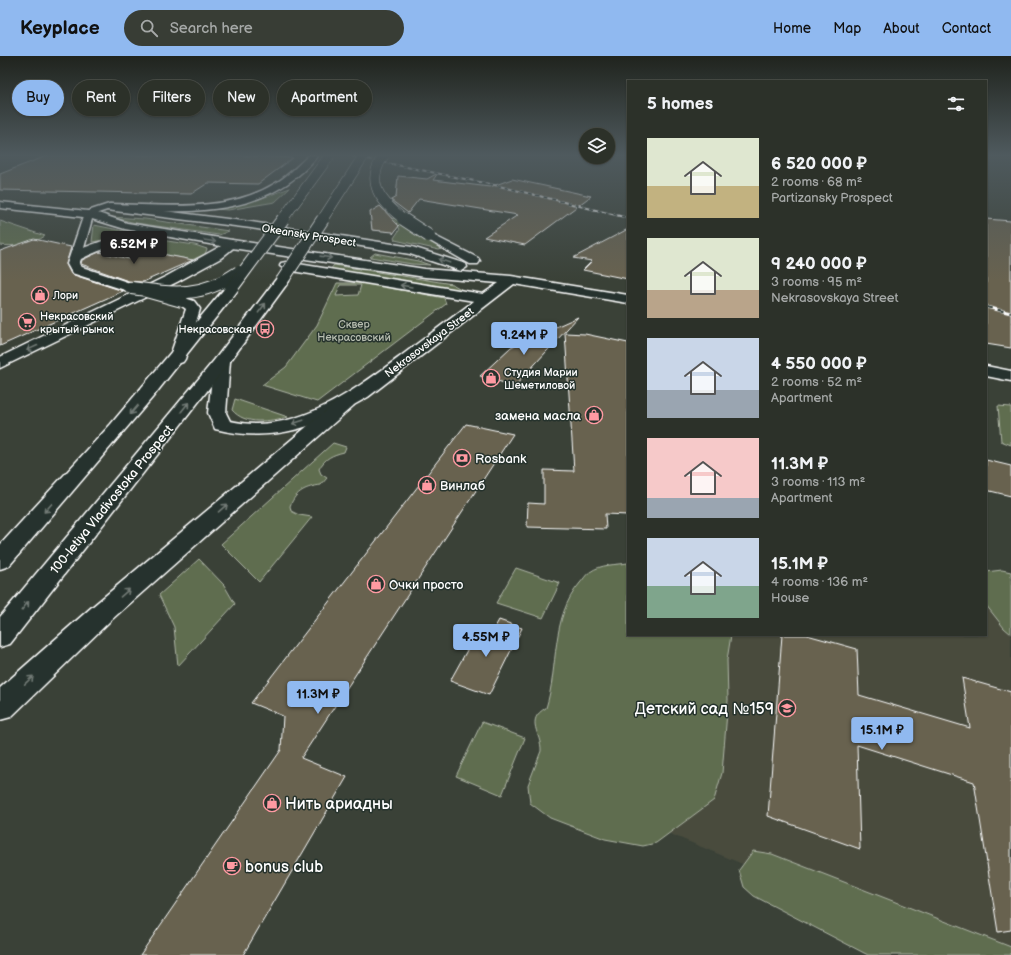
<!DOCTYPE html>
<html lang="en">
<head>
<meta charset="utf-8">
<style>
	:root { --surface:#2c3129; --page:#383d35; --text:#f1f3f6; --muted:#a6a9a8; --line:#484c46; --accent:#90b9f0 }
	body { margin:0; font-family:"Balsamiq Sans",sans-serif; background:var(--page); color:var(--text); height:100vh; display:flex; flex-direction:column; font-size:15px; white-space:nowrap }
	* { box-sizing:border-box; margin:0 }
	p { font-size:13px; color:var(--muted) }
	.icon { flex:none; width:22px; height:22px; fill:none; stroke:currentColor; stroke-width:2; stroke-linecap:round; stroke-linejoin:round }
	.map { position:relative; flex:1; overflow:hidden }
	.drawer { position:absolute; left:627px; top:24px; width:360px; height:556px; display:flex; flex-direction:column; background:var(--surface); border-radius:0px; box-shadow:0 1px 3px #0004,0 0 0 1px var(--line) }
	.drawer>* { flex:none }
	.hud { position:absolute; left:12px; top:24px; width:380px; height:36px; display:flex; gap:8px }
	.tools { position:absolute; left:579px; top:72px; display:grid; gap:8px }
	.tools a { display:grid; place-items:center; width:36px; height:36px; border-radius:50%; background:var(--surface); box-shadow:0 1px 3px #0004,0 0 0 1px var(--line); font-size:20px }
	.price { position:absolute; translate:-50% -34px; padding:0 9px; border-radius:4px; background:var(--accent); color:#111; font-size:13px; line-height:26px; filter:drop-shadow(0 1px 2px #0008) }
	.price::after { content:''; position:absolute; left:50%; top:24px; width:12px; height:9px; margin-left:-6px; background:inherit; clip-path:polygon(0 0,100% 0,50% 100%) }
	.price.active { background:#222; color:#fff }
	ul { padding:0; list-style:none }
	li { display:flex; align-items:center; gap:12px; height:100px; padding:0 20px }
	li span { display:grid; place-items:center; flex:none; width:112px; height:80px; border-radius:0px; color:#555 }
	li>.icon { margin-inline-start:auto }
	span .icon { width:48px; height:48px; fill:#fffc; stroke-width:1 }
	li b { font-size:17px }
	h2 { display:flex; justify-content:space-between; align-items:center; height:48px; padding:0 20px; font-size:17px }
	.pill { padding:0 14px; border-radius:18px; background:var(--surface); box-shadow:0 1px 3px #0004,0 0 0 1px var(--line); font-size:14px; line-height:36px }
	.pill.active { background:var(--accent); color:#111 }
	header { display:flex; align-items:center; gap:24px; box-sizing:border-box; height:56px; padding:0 20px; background:var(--accent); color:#111 }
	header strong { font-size:19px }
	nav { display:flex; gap:22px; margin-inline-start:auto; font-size:14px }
	.search { width:280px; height:36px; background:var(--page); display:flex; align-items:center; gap:10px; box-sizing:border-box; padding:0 14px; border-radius:22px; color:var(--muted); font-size:15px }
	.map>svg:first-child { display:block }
	.built { fill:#484b3e }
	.green { fill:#5f6d4f; stroke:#afb6a7; fill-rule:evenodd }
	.building { fill:#67624f; stroke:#fff }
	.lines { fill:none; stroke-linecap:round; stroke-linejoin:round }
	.secondary-casing { stroke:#fff; stroke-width:3 }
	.primary-casing { stroke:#fff; stroke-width:3 }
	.trunk-casing { stroke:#fff; stroke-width:3 }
	.secondary { fill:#26332d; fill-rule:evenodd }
	.primary { fill:#26332d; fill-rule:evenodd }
	.trunk { fill:#26332d; fill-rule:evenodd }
	.rail-far1-casing { stroke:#fff; stroke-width:2 }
	.rail-casing { stroke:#fff; stroke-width:3 }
	.rail-far1 { stroke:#26332d; stroke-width:1.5; stroke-dasharray:4; stroke-linecap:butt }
	.rail { stroke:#26332d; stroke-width:2; stroke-dasharray:6; stroke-linecap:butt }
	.primary-bridge-far1-casing { stroke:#fff; stroke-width:11; stroke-linecap:butt }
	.primary-bridge-casing { stroke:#fff; stroke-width:14; stroke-linecap:butt }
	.trunk-bridge-far1-casing { stroke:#fff; stroke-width:11; stroke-linecap:butt }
	.trunk-bridge-casing { stroke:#fff; stroke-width:14; stroke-linecap:butt }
	.primary-bridge-far1 { stroke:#26332d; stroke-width:10 }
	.primary-bridge { stroke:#26332d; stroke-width:12 }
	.trunk-bridge-far1 { stroke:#26332d; stroke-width:10 }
	.trunk-bridge { stroke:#26332d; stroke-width:12 }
	.oneway { stroke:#727a76 }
	.labels { text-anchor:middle; stroke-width:3; stroke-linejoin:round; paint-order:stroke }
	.far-street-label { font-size:11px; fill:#fff; stroke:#26332d }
	.far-poi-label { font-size:11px; fill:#fff; stroke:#26332d; text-anchor:start }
	.far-park-label { font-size:11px; fill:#b7bdb0; stroke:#26332d }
	.poi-label { font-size:13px; fill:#fff; stroke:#26332d; text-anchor:start }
	.street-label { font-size:13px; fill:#fff; stroke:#26332d }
	.near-poi-label { font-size:16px; fill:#fff; stroke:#26332d; text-anchor:start }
</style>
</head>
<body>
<header>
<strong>Keyplace</strong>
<div class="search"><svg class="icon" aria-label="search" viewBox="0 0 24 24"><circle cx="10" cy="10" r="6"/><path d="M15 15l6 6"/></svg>Search here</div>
<nav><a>Home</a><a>Map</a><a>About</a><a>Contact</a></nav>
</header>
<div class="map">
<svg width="1011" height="899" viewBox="0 0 1011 899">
	<rect width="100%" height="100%" fill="#3a4137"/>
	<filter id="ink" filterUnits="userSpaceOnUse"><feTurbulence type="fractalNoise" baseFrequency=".025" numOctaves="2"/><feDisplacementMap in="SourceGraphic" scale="8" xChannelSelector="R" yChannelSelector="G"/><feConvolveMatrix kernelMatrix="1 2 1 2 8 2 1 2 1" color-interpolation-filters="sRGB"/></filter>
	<g filter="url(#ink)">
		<polygon class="built" points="986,525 1011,531 1011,899 962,899 540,724 628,579 986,579"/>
		<g class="green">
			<polygon points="290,132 275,146 228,154 215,153 259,143"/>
			<polygon points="111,161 145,163 229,175 219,179 136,167"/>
			<polygon points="391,162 397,163 442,193 439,194 395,184 394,182 400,173"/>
			<path d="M0,165L45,180C34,188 13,191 0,189Z"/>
			<polygon points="94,169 139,178 92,186"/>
			<path d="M160,184L195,189L207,193L205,198L192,204L147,195L117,208L98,201C115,186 139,185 160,184Z"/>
			<polygon points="375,197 418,205 430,209 412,208 370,201"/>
			<polygon points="334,209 452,228 468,237 329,215"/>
			<path d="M337,227H365L444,242L446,248L317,346L262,329L286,311L317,269ZM340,229H361L358,239L336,240Z"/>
			<path d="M235,343L288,361C269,365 246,370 232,354Z"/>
			<polygon points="998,350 1011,351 1011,389 1001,385"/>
			<path d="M333,387L346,391L344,396C332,399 325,402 319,413L321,418L327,422L321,429C306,431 296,435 290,450L291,455L299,459L312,461L259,526L221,488Z"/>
			<polygon points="199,503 224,529 235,548 178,610 174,571 159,539"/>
			<path d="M628,507V579H731L727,604L728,644L722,717L714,744L656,787L643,790L605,783L550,762L530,747L528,729L541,695C542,678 524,664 546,652C559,611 550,562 580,527C583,524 586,518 590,516C601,508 615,509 628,507Z"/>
			<polygon points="516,512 560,527 543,562 496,547"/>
			<polygon points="1002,514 1011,516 1011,578 1004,572 986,549 986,516"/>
			<polygon points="482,666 525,682 502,739 456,720"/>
			<polygon points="753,795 772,798 1011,891 1011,899 868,899 754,840 744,831 739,814"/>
		</g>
		<g class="building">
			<polygon points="49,99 233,99 293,102 258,128 208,127 191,138 0,134 0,118"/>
			<polygon points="438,117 433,124 490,131 512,123 591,140 525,189 484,181 518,159 419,143 408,157 391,144 396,141 398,120 427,123"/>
			<polygon points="380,150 399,170 393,178 393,176 372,174 370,156"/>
			<polygon points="986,163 1011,165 1011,292 986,288"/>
			<polygon points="628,173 628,223 583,214 592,205 573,202"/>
			<polygon points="34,183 71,191 66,208 71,218 123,235 0,290 0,195"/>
			<polygon points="146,195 193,204 143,226 128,225 81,208 82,204 99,196 129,203"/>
			<polygon points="578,261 515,330 480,320 511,291"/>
			<polygon points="565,277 585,278 628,287 628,459 605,458 606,473 527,471 528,447 544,448 544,414 574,415"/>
			<polygon points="466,368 513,378 301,702 347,721 243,899 140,899 281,694 283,660 251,647"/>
			<polygon points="986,404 1011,410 1011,440 986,434"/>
			<polygon points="499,564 522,572 489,639 450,625 476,578 489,582"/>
			<polygon points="782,579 807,579 857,593 859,639 970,672 962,622 1011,636 1011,874 998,876 974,726 857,689 860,793 768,760"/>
		</g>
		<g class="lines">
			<defs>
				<polygon id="secondary" points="232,184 238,188 221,202 177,226 0,312 0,301 167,220"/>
				<g id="primary">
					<path d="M0,146L88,155L109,148L251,166L412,191L466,208L467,211L461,215L410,198L251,172L107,154L98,157L127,167L232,184L425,213L511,220L628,239V247L514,228L368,341C316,371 276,388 215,373L208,357L214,305L216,302L222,300L228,302L230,305L226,357L230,365C294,380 352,336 401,300C425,282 450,263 474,245L286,214L280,210L281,207L286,206L483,238L499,227L425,221L232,192L125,173L92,163L84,192C95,187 146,170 154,181C149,187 137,185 130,186C112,189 97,195 81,203L79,208L82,211L136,229L138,232L136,235L131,236L72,217L67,208L83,161L0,152Z"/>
					<polygon points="429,177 478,202 480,205 478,208 470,208 425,182 423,180 425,178"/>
					<polygon points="182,241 194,245 200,253 185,303 183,306 177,308 171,306 169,303 186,253 175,245 177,242"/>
					<polygon points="986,310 1011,315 1011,325 986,320"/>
				</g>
				<g id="trunk">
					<path d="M309,99H318C267,164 184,156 110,154L105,151L110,148C163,149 227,157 274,128C287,121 298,109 309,99Z"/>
					<polygon points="282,221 287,222 289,225 228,308 10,588 0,591 0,561 216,302 277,222"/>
					<polygon points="229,232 234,233 236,236 152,342 9,510 0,513 0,489 111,368 224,233"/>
					<polygon points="347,341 353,342 356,346 353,350 110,565 11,661 0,664 0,632 92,551 341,342"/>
				</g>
			</defs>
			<use href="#secondary" class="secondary-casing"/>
			<use href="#primary" class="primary-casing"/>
			<use href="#trunk" class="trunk-casing"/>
			<use href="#secondary" class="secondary"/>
			<use href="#primary" class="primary"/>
			<use href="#trunk" class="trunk"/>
			<defs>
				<polyline id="rail-far1" points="348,99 499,130 628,162"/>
				<polyline id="rail" points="986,251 1011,257"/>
			</defs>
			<use href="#rail-far1" class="rail-far1-casing"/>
			<use href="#rail" class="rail-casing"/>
			<use href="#rail-far1" class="rail-far1"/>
			<use href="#rail" class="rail"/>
			<defs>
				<path id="primary-bridge-far1" d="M384,99C364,127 381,146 405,164"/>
				<g id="primary-bridge">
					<polyline points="403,163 429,180"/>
					<polyline points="146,235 182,245"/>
				</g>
				<g id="trunk-bridge-far1">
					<polyline points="282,164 330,99"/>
					<polyline points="322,164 364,99"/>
				</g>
				<g id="trunk-bridge">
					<polyline points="282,225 323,163"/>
					<path d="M131,232C174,238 202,242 239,216"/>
					<polyline points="229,236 283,163"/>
				</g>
			</defs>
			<use href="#primary-bridge-far1" class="primary-bridge-far1-casing"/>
			<use href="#primary-bridge" class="primary-bridge-casing"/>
			<use href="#trunk-bridge-far1" class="trunk-bridge-far1-casing"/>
			<use href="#trunk-bridge" class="trunk-bridge-casing"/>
			<use href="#primary-bridge-far1" class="primary-bridge-far1"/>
			<use href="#primary-bridge" class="primary-bridge"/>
			<use href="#trunk-bridge-far1" class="trunk-bridge-far1"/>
			<use href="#trunk-bridge" class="trunk-bridge"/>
		</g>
		<defs><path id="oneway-shaft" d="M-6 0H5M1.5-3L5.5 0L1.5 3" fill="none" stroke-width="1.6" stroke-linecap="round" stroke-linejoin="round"/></defs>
		<g class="oneway">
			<use href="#oneway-shaft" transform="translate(210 185) rotate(9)"/>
			<use href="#oneway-shaft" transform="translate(326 201) rotate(8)"/>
			<use href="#oneway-shaft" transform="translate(444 205) rotate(-162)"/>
			<use href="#oneway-shaft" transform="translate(406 230) rotate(-171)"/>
			<use href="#oneway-shaft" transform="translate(262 252) rotate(-53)"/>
			<use href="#oneway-shaft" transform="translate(32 292) rotate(155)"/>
			<use href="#oneway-shaft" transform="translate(185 351) rotate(-51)"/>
			<use href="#oneway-shaft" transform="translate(134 354) rotate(130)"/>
			<use href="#oneway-shaft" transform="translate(298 366) rotate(162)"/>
			<use href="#oneway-shaft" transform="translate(48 452) rotate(132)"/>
			<use href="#oneway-shaft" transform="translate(223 452) rotate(-41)"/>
			<use href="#oneway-shaft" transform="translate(125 537) rotate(-41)"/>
			<use href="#oneway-shaft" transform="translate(25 550) rotate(-51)"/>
			<use href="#oneway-shaft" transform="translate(29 624) rotate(-43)"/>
		</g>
	</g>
	<linearGradient id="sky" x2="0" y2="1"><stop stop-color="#20241e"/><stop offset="0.44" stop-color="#4f5a5e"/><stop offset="1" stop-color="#4f5a5e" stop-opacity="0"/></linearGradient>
	<rect width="1011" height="225" fill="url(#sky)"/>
	<defs>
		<symbol id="shop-ring" viewBox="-11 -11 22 22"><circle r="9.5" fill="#26332d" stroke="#ff9aa2" stroke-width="1.5"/><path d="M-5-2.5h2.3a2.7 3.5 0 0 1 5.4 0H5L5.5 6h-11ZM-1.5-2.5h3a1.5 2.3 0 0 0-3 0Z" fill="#ff9aa2"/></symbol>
		<symbol id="supermarket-ring" viewBox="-11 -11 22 22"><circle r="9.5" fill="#26332d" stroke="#ff9aa2" stroke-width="1.5"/><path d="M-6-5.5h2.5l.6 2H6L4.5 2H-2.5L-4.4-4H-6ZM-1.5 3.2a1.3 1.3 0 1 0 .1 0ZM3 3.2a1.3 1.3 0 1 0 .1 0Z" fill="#ff9aa2"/></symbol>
		<symbol id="bus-ring" viewBox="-11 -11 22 22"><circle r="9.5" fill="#26332d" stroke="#ff9aa2" stroke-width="1.5"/><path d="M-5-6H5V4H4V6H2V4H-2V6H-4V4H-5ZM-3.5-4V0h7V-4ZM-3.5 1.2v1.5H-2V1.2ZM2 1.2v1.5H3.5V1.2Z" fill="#ff9aa2"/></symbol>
		<symbol id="bank-ring" viewBox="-11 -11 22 22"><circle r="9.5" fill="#26332d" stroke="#ff9aa2" stroke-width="1.5"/><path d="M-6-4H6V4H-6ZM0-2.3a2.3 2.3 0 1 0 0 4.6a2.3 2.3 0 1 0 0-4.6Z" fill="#ff9aa2"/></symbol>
		<symbol id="school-ring" viewBox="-11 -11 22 22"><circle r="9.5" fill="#26332d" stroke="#ff9aa2" stroke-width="1.5"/><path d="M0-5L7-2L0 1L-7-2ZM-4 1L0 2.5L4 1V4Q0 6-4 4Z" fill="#ff9aa2"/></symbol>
		<symbol id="cafe-ring" viewBox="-11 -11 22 22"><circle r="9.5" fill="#26332d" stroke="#ff9aa2" stroke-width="1.5"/><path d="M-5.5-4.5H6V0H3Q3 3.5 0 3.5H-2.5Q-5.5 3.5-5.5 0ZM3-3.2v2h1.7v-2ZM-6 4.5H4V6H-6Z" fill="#ff9aa2"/></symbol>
	</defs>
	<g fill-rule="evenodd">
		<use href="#shop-ring" x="30" y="229" width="20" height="20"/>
		<use href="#supermarket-ring" x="17" y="256" width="20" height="20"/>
		<use href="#bus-ring" x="255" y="263" width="20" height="20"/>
		<use href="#shop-ring" x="481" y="312" width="20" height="20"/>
		<use href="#shop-ring" x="584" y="349" width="20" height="20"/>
		<use href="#bank-ring" x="452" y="392" width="20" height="20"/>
		<use href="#shop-ring" x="417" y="419" width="20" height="20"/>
		<use href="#shop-ring" x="366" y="518" width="20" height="20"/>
		<use href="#school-ring" x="777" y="642" width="20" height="20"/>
		<use href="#shop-ring" x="262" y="737" width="20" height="20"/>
		<use href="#cafe-ring" x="222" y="800" width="20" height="20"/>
	</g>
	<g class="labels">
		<g class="far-street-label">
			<text transform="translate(309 179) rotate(9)" y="4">Okeansky Prospect</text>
			<text transform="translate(429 286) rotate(-37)" y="4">Nekrasovskaya Street</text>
		</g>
		<g class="far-poi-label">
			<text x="53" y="243">Лори</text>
			<text x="40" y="264">Некрасовский<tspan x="40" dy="13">крытый рынок</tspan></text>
			<text x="252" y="277" text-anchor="end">Некрасовская</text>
			<text x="504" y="320">Студия Марии<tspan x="504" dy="13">Шеметиловой</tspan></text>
		</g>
		<g class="far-park-label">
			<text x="354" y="272">Сквер<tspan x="354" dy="13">Некрасовский</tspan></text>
		</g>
		<g class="poi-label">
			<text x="581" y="364" text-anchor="end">замена масла</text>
			<text x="475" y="407">Rosbank</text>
			<text x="440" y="434">Винлаб</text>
			<text x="389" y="533">Очки просто</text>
		</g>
		<g class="street-label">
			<text transform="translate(111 443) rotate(-51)" y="5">100-letiya Vladivostoka Prospect</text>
		</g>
		<g class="near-poi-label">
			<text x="774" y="658" text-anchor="end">Детский сад №159</text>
			<text x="285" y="753">Нить ариадны</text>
			<text x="245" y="816">bonus club</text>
		</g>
	</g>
</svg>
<div class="tools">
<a><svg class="icon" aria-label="layers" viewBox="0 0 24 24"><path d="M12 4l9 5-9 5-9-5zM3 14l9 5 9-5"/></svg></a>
</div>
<b class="price active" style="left:134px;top:209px">6.52M ₽</b>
<b class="price" style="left:524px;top:300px">9.24M ₽</b>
<b class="price" style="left:486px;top:602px">4.55M ₽</b>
<b class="price" style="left:318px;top:659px">11.3M ₽</b>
<b class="price" style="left:882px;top:695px">15.1M ₽</b>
<div class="hud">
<a class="pill active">Buy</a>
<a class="pill">Rent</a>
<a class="pill">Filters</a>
<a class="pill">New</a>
<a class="pill">Apartment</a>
</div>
<section class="drawer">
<h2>5 homes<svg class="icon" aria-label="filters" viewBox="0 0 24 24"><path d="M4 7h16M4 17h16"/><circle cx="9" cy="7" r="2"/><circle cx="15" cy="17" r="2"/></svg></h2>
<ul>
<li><span style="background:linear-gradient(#dfe7d0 60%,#c2b280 0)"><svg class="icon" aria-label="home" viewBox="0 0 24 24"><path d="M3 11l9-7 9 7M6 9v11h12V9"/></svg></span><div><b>6 520 000 ₽</b><p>2 rooms · 68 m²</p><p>Partizansky Prospect</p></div></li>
<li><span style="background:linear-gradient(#dfe7d0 65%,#b9a48a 0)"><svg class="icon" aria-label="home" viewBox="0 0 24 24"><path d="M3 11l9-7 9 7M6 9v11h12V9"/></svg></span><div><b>9 240 000 ₽</b><p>3 rooms · 95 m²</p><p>Nekrasovskaya Street</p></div></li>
<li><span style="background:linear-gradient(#c9d6e8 65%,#9aa5b1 0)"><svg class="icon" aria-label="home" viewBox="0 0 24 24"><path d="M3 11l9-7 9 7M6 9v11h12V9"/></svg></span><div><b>4 550 000 ₽</b><p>2 rooms · 52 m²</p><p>Apartment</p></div></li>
<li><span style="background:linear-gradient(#f6c9c9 75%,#9aa5b1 0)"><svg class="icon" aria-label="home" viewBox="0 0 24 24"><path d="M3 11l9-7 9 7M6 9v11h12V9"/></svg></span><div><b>11.3M ₽</b><p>3 rooms · 113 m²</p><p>Apartment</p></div></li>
<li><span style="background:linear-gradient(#c9d6e8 60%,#7fa58c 0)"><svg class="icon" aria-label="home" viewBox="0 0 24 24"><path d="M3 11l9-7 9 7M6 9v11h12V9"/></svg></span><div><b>15.1M ₽</b><p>4 rooms · 136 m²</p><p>House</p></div></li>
</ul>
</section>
</div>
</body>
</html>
